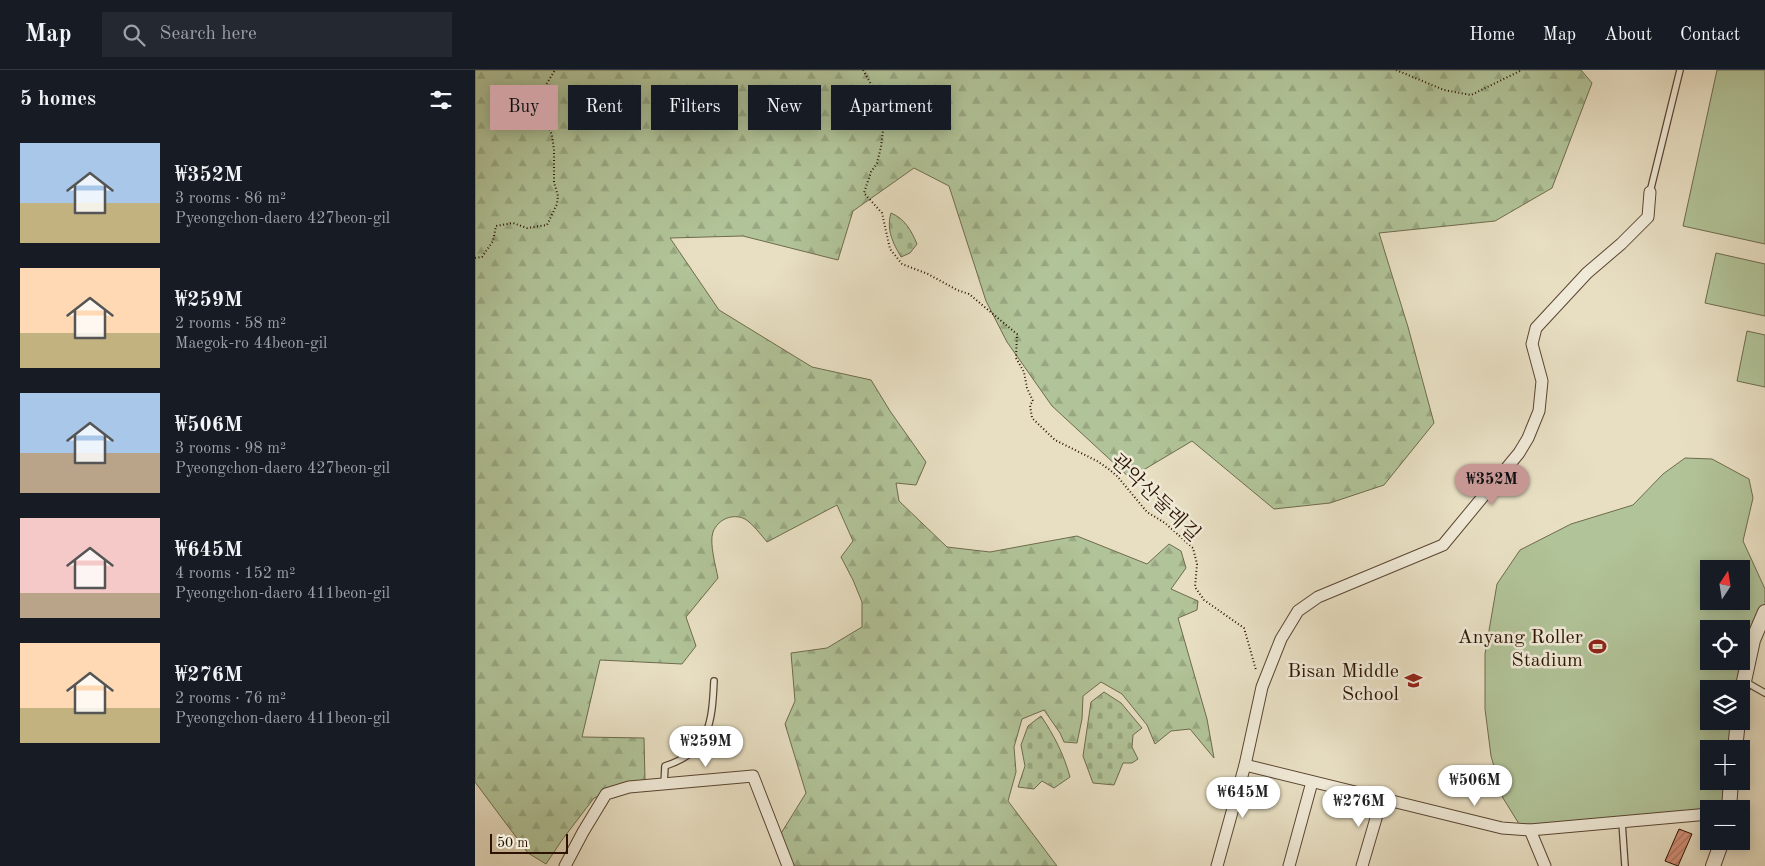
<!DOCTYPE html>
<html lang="en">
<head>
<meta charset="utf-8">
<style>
	:root { --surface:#171b24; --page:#242831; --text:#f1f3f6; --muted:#9ea1a6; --line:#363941; --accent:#c59692 }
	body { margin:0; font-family:"Old Standard TT","Noto Serif KR",serif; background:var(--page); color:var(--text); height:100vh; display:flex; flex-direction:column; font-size:19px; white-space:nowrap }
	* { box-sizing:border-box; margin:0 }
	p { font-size:16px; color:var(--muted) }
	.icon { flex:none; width:28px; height:28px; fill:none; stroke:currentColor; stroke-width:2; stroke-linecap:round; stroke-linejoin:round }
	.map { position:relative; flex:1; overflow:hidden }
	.sheet { display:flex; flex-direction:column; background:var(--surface); width:475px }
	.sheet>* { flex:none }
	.guide { position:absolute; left:15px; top:15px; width:475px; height:45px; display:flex; gap:10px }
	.needle { width:32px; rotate:12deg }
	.buttons { position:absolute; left:1225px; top:490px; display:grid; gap:10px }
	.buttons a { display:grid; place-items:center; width:50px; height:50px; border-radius:0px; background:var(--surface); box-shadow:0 2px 12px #0003; font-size:25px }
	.scale { position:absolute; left:15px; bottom:12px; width:78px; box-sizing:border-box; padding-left:5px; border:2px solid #2c1301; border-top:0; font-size:14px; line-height:18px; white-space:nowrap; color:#2c1301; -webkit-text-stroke:4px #f0ead8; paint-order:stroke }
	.price { position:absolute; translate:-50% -42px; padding:0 11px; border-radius:18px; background:#fff; color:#222; font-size:16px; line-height:32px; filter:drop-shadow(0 1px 2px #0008) }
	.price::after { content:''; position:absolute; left:50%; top:30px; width:15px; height:11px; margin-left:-8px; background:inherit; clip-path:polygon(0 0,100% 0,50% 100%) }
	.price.current { background:var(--accent); color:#111 }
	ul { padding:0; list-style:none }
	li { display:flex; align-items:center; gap:15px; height:125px; padding:0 20px }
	li span { display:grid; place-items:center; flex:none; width:140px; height:100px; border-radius:0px; color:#555 }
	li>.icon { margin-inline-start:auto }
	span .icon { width:60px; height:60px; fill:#fffc; stroke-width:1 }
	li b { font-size:21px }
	h2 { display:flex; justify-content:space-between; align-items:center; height:60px; padding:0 20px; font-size:21px }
	.pill { padding:0 18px; border-radius:0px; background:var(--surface); box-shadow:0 2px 12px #0003; font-size:18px; line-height:45px }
	.pill.current { background:var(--accent); color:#111 }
	header { display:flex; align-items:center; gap:30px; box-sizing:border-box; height:70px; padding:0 25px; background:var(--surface); border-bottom:1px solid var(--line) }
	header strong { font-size:24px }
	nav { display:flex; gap:28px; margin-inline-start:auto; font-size:18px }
	.search { width:350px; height:45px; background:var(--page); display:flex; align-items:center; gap:12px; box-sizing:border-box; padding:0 18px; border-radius:0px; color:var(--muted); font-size:19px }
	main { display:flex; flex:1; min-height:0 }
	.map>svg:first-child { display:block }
	.forest { fill:url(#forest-firs); stroke:#6e6b4c }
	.cemetery { fill:url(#cemetery-stones); stroke:#6e6b4c }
	.pitch { fill:#b1c398; stroke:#6e6b4c; fill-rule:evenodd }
	.building { fill:url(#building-hatch); stroke:#2c1301 }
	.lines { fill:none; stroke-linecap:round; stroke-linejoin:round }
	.service-casing { stroke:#5b4632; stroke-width:8 }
	.minor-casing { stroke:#5b4632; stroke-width:13 }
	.tertiary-casing { stroke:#5b4632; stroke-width:16 }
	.path { stroke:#2c1301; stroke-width:2; stroke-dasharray:1 2.5; stroke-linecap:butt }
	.service { stroke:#f0ead8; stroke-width:5.5 }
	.minor { stroke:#f0ead8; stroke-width:11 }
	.tertiary { stroke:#f0ead8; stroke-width:14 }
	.labels { text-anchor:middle; stroke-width:5; stroke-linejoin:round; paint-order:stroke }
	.street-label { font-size:20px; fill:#2c1301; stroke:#f0ead8 }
	.poi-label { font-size:20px; fill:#2c1301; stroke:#f0ead8; text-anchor:end }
</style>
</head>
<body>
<header>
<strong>Map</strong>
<div class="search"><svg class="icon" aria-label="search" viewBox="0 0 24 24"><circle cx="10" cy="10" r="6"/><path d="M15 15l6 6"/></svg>Search here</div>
<nav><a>Home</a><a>Map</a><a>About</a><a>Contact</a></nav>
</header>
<main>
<section class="sheet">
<h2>5 homes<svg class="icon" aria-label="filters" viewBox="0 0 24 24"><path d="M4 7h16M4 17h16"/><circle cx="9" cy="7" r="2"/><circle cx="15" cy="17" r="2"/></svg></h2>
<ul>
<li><span style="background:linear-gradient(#a9c7e8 60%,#c2b280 0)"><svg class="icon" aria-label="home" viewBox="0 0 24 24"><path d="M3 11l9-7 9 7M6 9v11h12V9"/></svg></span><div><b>₩352M</b><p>3 rooms · 86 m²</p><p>Pyeongchon-daero 427beon-gil</p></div></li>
<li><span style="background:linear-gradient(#ffd9b3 65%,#c2b280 0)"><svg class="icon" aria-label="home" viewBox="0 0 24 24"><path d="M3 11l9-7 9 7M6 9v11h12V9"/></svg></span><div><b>₩259M</b><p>2 rooms · 58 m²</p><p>Maegok-ro 44beon-gil</p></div></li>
<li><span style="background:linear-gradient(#a9c7e8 60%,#b9a48a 0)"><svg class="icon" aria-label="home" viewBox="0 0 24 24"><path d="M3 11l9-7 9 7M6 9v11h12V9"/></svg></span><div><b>₩506M</b><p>3 rooms · 98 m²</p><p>Pyeongchon-daero 427beon-gil</p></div></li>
<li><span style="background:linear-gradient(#f6c9c9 75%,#b9a48a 0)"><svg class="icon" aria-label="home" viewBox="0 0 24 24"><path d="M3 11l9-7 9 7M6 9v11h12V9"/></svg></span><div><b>₩645M</b><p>4 rooms · 152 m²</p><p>Pyeongchon-daero 411beon-gil</p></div></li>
<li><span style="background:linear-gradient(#ffd9b3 65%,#c2b280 0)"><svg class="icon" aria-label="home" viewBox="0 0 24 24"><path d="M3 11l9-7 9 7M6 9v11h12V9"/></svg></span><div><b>₩276M</b><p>2 rooms · 76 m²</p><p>Pyeongchon-daero 411beon-gil</p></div></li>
</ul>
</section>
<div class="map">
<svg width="1290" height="796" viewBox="0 0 1290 796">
	<defs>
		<pattern id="forest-firs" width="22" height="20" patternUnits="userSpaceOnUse" patternTransform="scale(1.25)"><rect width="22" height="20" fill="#b1c398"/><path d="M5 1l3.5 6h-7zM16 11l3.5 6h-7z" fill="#98a781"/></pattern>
		<pattern id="cemetery-stones" width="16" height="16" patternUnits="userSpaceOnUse" patternTransform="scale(1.25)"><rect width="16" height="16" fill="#b1c398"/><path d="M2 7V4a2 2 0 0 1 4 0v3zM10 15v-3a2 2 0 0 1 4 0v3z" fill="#98a781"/></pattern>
		<pattern id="building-hatch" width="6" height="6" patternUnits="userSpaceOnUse" patternTransform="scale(1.25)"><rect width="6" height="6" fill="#d5917a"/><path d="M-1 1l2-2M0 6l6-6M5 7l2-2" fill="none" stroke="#ad7562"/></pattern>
	</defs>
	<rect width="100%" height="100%" fill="#e8dfc3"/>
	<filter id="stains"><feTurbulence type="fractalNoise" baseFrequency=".004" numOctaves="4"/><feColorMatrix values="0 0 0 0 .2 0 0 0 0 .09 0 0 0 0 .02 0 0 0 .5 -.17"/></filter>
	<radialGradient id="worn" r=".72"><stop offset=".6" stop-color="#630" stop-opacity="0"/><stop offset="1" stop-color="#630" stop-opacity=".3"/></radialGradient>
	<path class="forest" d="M0,0H1106L1117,13L1077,118L1020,151L904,163L933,257L959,353L909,415L855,433L799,439L717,371L655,408L577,336L532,272L511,231L474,116L439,98L378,141L363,190L268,166L195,168L244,240L337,297L396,310L415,341L451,392L441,415L421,413L424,431L472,477L515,482L602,466L672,494L694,474L706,481L711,498L696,519L723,531L722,540L703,548L732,649L739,688L715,659L696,661L680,674L672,655L647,624L626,612L608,626L607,649L602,673L589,672L585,663L569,640L547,649L539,677L541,702L533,731L582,796H319L305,765L331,723L310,654L320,631L316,583L352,578L387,557V532L378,510L366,487L378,471L362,435L292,472C286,465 278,454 270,449C258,443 243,449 238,462C234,473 241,497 243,508L211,547L221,576L207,594L125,590L107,667L169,668L170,711L119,728L87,770L71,794L53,783L0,712Z"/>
	<g class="cemetery">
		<path d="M416,143C430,149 436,160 442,174L435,183L426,187C418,173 411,160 416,143Z"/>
		<polygon points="629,622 646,633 667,658 658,665 657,677 663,689 657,693 648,693 639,715 618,713 608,686 616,632"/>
		<path d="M566,646C579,665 589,685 595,707L579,718L567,711L559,719L543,717L550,696L546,675L553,656Z"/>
	</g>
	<g class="pitch">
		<polygon points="1242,0 1290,0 1290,174 1208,156"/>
		<polygon points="1241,183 1290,194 1290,246 1230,233"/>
		<polygon points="1272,261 1290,265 1290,317 1262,311"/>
		<path d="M1210,388L1237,389L1274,409L1278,428L1268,471L1290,519V542L1266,619H1234V651H1263L1260,679H1234V711H1256L1254,739H1234L1049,762L1028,728L1016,686L1010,639V584L1022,514L1045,480L1096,454L1158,435L1188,404ZM1234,499H1266V531H1234ZM1234,559H1266V591H1234Z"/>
	</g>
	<polygon class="building" points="1204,759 1217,764 1203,796 1190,791"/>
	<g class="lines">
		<defs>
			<g id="service">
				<polyline points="1175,122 1205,0"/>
				<polyline points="1269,611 1290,623"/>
				<path d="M189,715L190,696C235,682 237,652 239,611"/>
				<polyline points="1147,752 1150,796"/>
			</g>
			<g id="minor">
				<polyline points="770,695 1027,758 1055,760 1234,744"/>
				<polyline points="1055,760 1070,796"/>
				<polyline points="90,796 108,762 131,724 154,717 278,706 313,796"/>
				<polyline points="742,796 770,695 787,617 806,569 823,541 843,527 968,475 1044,383 1053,368 1064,341 1067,311 1057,274 1061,258 1112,203 1146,174 1173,147 1175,122"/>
				<polyline points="814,796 837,712"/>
				<polyline points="887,796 907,728"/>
			</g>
			<g id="tertiary">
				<polyline points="1266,625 1278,570 1290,542"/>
				<polyline points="1260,679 1263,651"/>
				<polyline points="1254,739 1256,711"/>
				<polyline points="1238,796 1247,771"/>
			</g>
		</defs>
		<use href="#service" class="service-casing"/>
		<use href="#minor" class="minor-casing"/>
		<use href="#tertiary" class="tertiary-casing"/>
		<g class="path">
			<polyline points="388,0 406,32 408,60 406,77 402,93 396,102 389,123 407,143 415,179 427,194 453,204 482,220 494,224 542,264 541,288 549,302 552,318 558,331 555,335 557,348 580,370 622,391 635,400 642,406 672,442 690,453 718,478 722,494 720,517 729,530 769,558 781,600"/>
			<polyline points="921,0 969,20 996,25 1047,0"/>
			<polyline points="0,188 7,187 18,171 21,156 38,153 52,158 72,155 82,134 83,126 79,112 79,80 77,65 66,40 69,18 80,0"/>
		</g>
		<use href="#service" class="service"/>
		<use href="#minor" class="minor"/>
		<use href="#tertiary" class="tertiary"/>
	</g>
	<defs>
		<symbol id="stadium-bare" viewBox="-9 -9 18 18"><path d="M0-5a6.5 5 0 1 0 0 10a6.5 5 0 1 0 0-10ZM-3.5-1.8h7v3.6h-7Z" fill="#8f2418" stroke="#f0ead8" stroke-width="2.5" paint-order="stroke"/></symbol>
		<symbol id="school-bare" viewBox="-9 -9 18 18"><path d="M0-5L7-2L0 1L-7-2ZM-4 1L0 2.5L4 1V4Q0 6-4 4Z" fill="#8f2418" stroke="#f0ead8" stroke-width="2.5" paint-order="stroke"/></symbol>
	</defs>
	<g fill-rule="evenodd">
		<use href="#stadium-bare" x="1110" y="564" width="25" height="25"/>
		<use href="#school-bare" x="926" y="598" width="25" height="25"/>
	</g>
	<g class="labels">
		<g class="street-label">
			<text transform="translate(681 427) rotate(44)" y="7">관악산둘레길</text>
		</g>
		<g class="poi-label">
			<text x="1108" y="573">Anyang Roller<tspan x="1108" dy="23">Stadium</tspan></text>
			<text x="924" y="607">Bisan Middle<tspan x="924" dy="23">School</tspan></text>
		</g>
	</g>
	<rect width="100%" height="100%" filter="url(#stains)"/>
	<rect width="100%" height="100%" fill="url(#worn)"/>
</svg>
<div class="buttons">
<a><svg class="needle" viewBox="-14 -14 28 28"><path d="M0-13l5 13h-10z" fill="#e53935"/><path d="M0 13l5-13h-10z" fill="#9ea1a6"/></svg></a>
<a><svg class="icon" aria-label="locate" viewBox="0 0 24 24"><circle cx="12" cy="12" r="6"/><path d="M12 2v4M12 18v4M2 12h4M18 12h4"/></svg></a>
<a><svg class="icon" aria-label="layers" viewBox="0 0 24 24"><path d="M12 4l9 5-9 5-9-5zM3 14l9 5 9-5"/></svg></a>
<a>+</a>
<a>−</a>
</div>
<div class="scale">50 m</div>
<b class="price current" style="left:1017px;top:436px">₩352M</b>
<b class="price" style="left:231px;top:698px">₩259M</b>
<b class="price" style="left:1000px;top:737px">₩506M</b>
<b class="price" style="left:768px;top:749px">₩645M</b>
<b class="price" style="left:884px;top:758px">₩276M</b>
<div class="guide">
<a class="pill current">Buy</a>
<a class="pill">Rent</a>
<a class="pill">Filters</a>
<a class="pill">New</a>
<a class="pill">Apartment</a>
</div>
</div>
</main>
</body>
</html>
